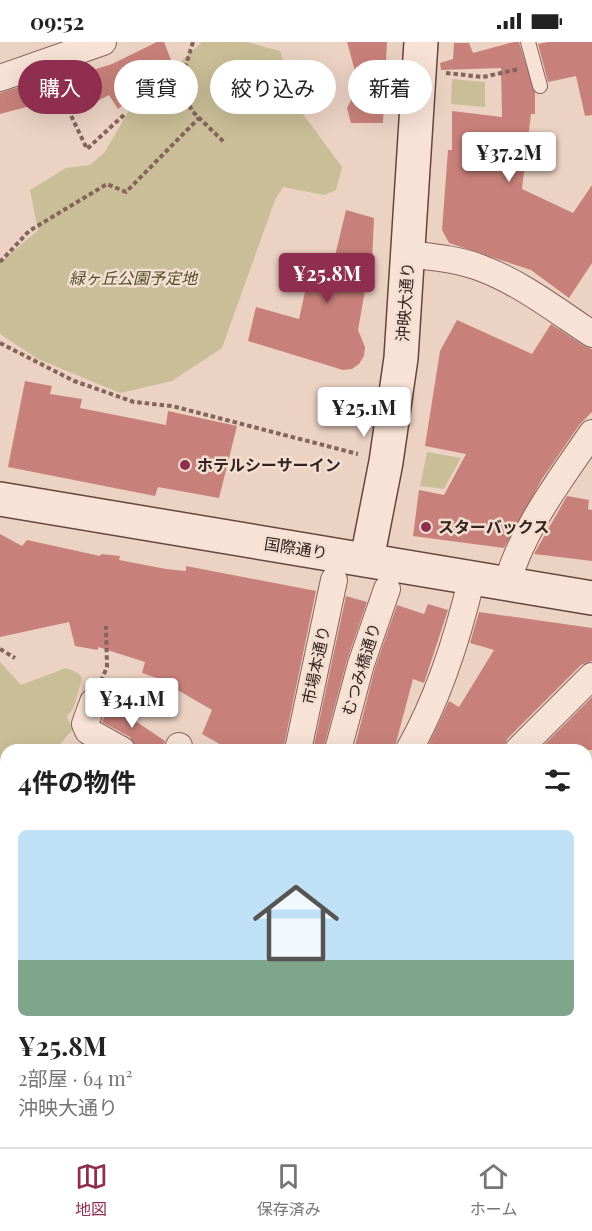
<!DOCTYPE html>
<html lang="ja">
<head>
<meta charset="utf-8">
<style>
	:root { --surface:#fff; --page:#f2f2f2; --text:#222; --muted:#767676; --line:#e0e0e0; --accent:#902e4f }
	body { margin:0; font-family:"Playfair Display","Noto Sans JP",serif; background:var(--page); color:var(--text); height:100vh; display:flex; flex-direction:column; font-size:22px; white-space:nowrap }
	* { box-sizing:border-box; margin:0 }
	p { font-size:20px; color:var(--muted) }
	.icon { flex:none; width:33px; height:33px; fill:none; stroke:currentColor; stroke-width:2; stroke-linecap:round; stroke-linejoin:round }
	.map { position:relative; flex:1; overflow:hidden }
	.drawer { position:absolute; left:0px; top:702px; width:592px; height:404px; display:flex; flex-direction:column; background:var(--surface); border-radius:18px 18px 0 0; box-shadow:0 6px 24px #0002 }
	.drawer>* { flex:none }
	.guide { position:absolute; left:18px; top:18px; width:556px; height:54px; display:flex; gap:12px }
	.price { position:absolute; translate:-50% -51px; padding:0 14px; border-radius:6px; background:#fff; color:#222; font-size:20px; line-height:39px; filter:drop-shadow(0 2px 3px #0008) }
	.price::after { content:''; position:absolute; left:50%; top:36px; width:18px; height:14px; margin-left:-9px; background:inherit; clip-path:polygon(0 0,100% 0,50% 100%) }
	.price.selected { background:var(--accent); color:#fff }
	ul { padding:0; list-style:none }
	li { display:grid; align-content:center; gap:12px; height:318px; padding:0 18px }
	li span { display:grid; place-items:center; height:186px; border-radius:9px; color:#555 }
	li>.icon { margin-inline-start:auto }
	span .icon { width:108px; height:108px; fill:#fffc; stroke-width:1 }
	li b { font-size:26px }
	h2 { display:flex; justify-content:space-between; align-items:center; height:72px; padding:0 18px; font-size:26px }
	.chip { padding:0 21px; border-radius:27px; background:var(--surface); box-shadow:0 6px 24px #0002; font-size:21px; line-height:54px }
	.chip.selected { background:var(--accent); color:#fff }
	.status { display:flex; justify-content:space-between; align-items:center; height:42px; padding:0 30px; background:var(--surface); direction:ltr }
	.status svg { height:16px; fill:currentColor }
	.menu { display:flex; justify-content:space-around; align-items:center; height:84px; border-top:2px solid var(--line); background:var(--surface); font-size:16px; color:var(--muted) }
	.menu a { display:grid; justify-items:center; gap:3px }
	.menu .selected { color:var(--accent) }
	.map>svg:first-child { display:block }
	.green { fill:#c9be97 }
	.building { fill:#c8817a }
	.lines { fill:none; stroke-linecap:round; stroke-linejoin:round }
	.lane-casing { stroke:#84635b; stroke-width:16 }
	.street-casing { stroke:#84635b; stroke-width:28 }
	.secondary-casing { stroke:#66453e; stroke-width:36 }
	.path { stroke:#84635b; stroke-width:4; stroke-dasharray:4.5 3; stroke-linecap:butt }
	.lane { stroke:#f7e2d5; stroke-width:14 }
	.street { stroke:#f7e2d5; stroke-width:26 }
	.secondary { stroke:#f7e2d5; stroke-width:33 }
	.poi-dot { fill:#902e4f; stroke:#f3dfd2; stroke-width:2 }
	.labels { text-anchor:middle; stroke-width:5; stroke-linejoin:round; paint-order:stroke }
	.park-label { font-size:16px; font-style:italic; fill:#504d26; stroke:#f3dfd2 }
	.street-label { font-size:16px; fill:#35221e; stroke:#f3dfd2 }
	.poi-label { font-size:16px; font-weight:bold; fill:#35221e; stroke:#f3dfd2; text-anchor:start }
</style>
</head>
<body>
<div class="status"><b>09:52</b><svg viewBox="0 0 49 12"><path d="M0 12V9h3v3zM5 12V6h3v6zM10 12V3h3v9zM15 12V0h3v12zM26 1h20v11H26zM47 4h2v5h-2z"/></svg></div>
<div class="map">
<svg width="592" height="1105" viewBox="0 0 592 1105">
	<rect width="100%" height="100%" fill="#ebd2c3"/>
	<g class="green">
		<polygon points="202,0 247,0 280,9 300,68 342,125 336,148 324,153 283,145 275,158 222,306 172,339 120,351 38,317 0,292 0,221 38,188 30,148 66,126 90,123 105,110 129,68"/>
		<polygon points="452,37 485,40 485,65 451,62"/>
		<polygon points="427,410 461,416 444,447 420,444"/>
		<polygon points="0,620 21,643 66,626 78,631 82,636 74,665 67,675 73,687 55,708 6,708 6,755 0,753"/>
		<polygon points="592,782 592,1105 434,1105 436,1100 586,1100 586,785"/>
	</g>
	<g class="building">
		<polygon points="157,0 164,0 171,18 169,26 130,47 133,56 118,67 109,53 79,69 69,60 65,53 65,37 112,22"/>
		<polygon points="347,0 387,0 383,81 351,81 347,66 352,56 348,43 358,40"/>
		<polygon points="514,0 519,0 535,51 535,72 531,72 522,147 573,171 592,143 592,221 569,256 531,228 449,201 442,188 448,108 452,108 452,69 502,75 501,26 441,28 440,21 453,17 454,1 469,1 473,11"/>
		<polygon points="548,0 592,0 592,73 585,74 576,34 548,40 538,2"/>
		<polygon points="28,42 34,63 0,72 0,51"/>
		<polygon points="346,168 374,176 372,221 370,220 358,288 365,305 364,314 359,322 352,327 343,328 248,299 256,265 299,277 313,214 334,218"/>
		<polygon points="457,278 532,312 551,282 584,304 592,307 592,370 580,382 542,437 504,506 413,494 419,448 444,453 466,412 425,404 440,309"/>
		<polygon points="25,339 52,344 50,352 82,357 80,366 166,383 168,369 237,384 219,456 158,445 155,454 8,425"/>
		<polygon points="567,454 589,458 588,467 592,468 592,519 534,512"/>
		<polygon points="0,492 22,504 27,498 100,514 101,512 120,514 119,518 166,527 186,529 186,524 316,549 283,708 230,708 202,692 212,668 157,636 142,631 145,620 98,605 98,608 75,604 69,580 0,595"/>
		<polygon points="346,554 367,560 347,618 323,708 313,708"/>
		<polygon points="428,562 448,568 424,641 413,637 394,708 354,708 375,626 397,563 424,572"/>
		<polygon points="479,570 592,586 592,619 581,623 507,697 503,708 426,708 449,659 459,665 494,608 470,601"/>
		<polygon points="592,655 592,708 539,708"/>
		<polygon points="112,658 128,668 125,672 165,699 163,708 137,708 130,695 102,680"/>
	</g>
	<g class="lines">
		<defs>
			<polyline id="lane" points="528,0 540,44"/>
			<g id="street">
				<polyline points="0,36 103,0"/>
				<path d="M408,212C432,215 458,217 481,226C521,241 557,269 592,292"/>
				<path d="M507,542C522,487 560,438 592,391"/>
				<polyline points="93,660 85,682 88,689 122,708"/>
				<polyline points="178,708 179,704"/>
				<polyline points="298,708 334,538"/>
				<polyline points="338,708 361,622 387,547"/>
				<path d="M409,708C439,655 458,595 472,535"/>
				<polyline points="518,708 592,634"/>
				<polyline points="0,827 6,828"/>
				<polyline points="0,994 6,994"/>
				<polyline points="62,1105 62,1100"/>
				<polyline points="228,1105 229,1100"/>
				<polyline points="265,1105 266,1100"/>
				<polyline points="335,1105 337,1100"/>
			</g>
			<g id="secondary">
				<polyline points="0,457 592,556"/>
				<polyline points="367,517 386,420 401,316 421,0"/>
			</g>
		</defs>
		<use href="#lane" class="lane-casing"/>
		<use href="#street" class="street-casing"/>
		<use href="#secondary" class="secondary-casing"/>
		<g class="path">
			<polyline points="193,0 180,42 192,69 224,100"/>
			<polyline points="446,31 483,35 519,27"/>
			<polyline points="55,40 87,107 126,71"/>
			<polyline points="0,220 29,189 107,142 126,150 199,76"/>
			<polyline points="0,301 74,339 134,360 172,364 358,412"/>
			<polyline points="0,607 15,616"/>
			<polyline points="101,639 107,625 106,584"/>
			<polyline points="586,798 592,802"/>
			<polyline points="586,909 592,916"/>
			<polyline points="586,987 592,988"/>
			<polyline points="528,1100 542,1105"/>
			<polyline points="501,1105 504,1100"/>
		</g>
		<use href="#lane" class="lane"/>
		<use href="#street" class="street"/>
		<use href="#secondary" class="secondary"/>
	</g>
	<g class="poi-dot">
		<circle cx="185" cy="423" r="6"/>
		<circle cx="426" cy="485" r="6"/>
	</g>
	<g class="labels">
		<g class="park-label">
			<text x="133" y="242">緑ヶ丘公園予定地</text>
		</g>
		<g class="street-label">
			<text transform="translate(405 260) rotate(-86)" y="6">沖映大通り</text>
			<text transform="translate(296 506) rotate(9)" y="6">国際通り</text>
			<text transform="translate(316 623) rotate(-78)" y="6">市場本通り</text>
			<text transform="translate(361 627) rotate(-73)" y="6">むつみ橋通り</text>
		</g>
		<g class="poi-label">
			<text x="197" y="429">ホテルシーサーイン</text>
			<text x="438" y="491">スターバックス</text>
		</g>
	</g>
</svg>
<b class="price" style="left:509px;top:141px">¥37.2M</b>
<b class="price selected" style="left:327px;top:262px">¥25.8M</b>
<b class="price" style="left:364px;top:396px">¥25.1M</b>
<b class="price" style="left:132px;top:687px">¥34.1M</b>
<div class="guide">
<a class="chip selected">購入</a>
<a class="chip">賃貸</a>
<a class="chip">絞り込み</a>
<a class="chip">新着</a>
</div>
<section class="drawer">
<h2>4件の物件<svg class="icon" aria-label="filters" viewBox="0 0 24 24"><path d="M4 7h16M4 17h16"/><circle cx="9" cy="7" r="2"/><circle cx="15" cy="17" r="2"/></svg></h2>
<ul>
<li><span style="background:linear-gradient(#bfe0f5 70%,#7fa58c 0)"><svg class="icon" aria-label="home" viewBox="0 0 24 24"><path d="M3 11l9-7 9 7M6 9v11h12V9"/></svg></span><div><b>¥25.8M</b><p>2部屋 · 64 m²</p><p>沖映大通り</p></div></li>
</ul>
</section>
</div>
<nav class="menu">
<a class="selected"><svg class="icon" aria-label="map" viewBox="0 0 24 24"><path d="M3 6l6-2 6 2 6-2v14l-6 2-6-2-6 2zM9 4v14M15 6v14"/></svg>地図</a>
<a><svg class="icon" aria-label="saved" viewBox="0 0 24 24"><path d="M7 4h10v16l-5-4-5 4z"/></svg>保存済み</a>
<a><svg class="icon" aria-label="home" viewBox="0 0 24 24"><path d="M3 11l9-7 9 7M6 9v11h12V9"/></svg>ホーム</a>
</nav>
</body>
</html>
